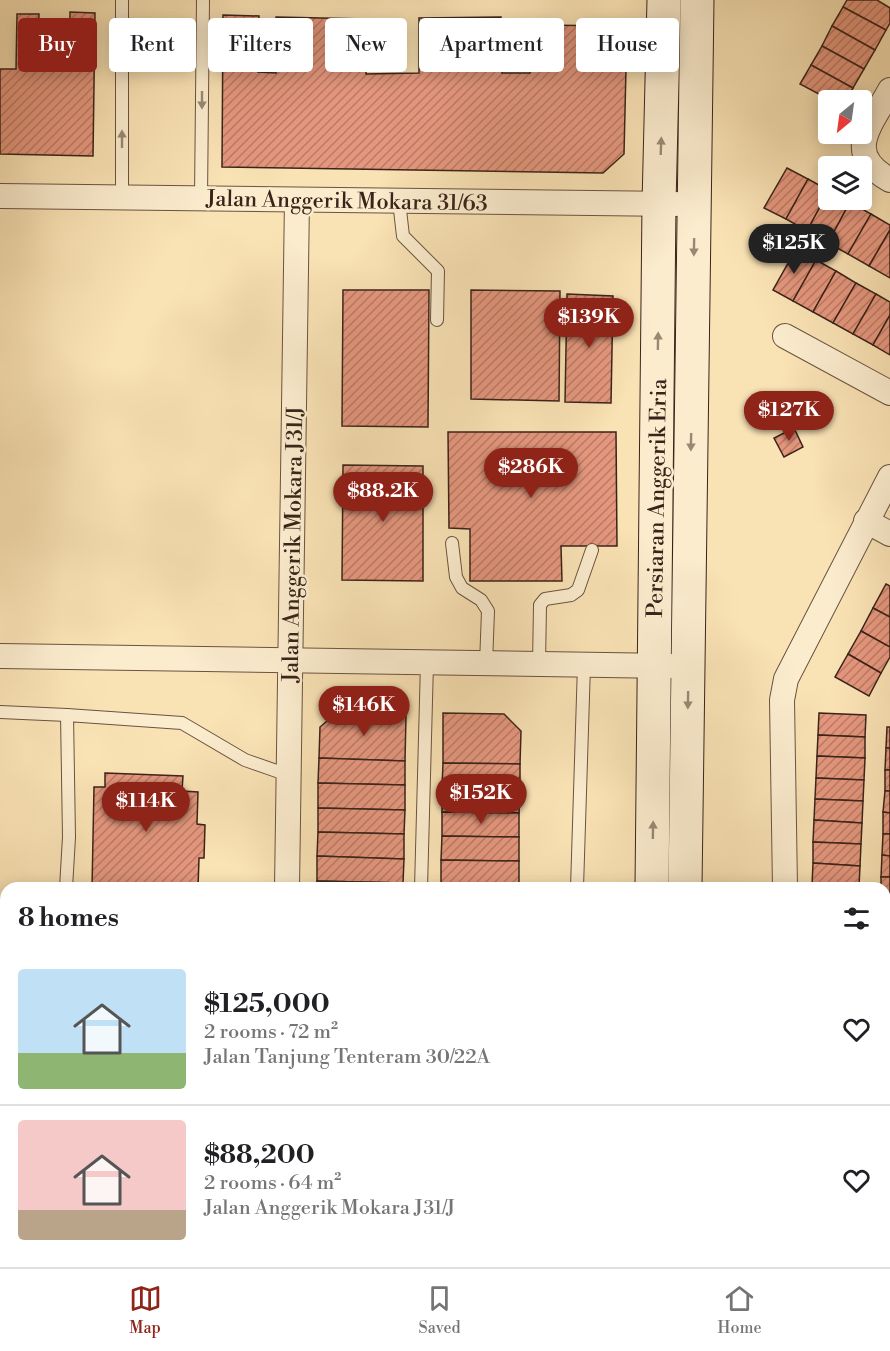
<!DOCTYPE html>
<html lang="en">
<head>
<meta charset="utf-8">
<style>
	:root { --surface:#fff; --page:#f6f6f6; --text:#202124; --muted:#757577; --line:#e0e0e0; --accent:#8f2418 }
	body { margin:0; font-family:"Libre Bodoni",serif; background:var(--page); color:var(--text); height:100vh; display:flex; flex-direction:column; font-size:22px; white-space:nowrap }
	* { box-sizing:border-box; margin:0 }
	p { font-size:20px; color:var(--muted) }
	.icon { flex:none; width:33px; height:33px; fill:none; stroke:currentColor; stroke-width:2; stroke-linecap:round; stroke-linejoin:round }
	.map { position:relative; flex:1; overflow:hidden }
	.drawer { position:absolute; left:0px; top:882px; width:891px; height:386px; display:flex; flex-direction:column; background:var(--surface); border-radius:18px 18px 0 0; box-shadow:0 3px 15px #0003 }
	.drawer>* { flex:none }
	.top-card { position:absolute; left:18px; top:18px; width:855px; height:54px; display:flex; gap:12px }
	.needle { width:39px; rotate:209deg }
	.fabs { position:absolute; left:818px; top:90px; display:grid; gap:12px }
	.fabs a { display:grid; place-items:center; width:54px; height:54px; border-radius:6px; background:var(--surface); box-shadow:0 3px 15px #0003; font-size:30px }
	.price { position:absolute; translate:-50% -51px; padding:0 14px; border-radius:21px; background:var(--accent); color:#fff; font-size:20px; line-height:39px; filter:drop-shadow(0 2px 3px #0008) }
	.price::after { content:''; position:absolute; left:50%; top:36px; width:18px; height:14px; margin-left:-9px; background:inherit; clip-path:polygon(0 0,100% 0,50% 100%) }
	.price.active { background:#222; color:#fff }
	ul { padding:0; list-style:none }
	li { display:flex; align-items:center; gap:18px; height:150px; padding:0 18px }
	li+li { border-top:2px solid var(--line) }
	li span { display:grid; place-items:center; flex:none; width:168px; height:120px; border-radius:6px; color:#555 }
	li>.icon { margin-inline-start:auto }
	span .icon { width:72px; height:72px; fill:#fffc; stroke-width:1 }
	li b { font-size:26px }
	h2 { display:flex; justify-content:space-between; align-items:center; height:72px; padding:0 18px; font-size:26px }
	.tag { padding:0 21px; border-radius:6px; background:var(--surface); box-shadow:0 3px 15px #0003; font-size:21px; line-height:54px }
	.tag.active { background:var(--accent); color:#fff }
	.menu { display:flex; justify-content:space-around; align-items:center; height:84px; border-top:2px solid var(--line); background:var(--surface); font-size:16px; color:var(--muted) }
	.menu a { display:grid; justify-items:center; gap:3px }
	.menu .active { color:var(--accent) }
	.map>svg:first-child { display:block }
	.building { fill:url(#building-hatch); stroke:#3a231a; stroke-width:1.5 }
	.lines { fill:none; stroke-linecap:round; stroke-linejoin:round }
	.lane-casing { stroke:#6a5340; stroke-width:14 }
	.street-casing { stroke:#6a5340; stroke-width:26 }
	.secondary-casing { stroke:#3a231a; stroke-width:35 }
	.lane { stroke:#fbecce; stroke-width:12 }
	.street { stroke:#fbecce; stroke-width:24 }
	.secondary { stroke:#fbecce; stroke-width:33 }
	.oneway { fill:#9a8874 }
	.labels { text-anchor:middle; stroke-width:5; stroke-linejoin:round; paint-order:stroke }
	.street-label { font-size:22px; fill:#3a231a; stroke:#fbecce }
</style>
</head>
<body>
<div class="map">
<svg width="890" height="1267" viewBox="0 0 890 1267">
	<defs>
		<pattern id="building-hatch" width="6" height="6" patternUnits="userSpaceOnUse" patternTransform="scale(1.5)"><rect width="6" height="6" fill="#e5977e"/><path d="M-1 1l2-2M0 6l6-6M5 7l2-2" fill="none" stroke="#bb7b66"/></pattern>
	</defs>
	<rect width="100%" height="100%" fill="#f9e2b4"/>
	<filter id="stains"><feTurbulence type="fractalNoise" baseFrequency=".00333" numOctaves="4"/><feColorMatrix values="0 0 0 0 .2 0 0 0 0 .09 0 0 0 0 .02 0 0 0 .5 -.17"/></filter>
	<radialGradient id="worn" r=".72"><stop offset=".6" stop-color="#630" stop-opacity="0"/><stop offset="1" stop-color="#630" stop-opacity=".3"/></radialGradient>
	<g class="building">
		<polygon points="847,0 877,0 890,8 890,23 886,30 843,7"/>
		<polygon points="843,7 886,30 875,50 832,26"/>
		<polygon points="70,12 95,13 93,156 0,154 0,69 16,69 17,14 39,14 38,66 69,67"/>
		<polygon points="223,15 259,16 258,72 276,73 276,17 367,19 366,74 419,73 419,18 501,17 502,73 530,73 531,25 627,26 624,154 603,173 222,167"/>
		<polygon points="832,26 875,50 864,69 822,46"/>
		<polygon points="822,46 864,69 853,88 811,65"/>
		<polygon points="811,65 853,88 846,100 830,100 800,84"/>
		<polygon points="787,168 808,179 786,219 764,208"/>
		<polygon points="808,179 828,190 828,192 807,231 786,219"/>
		<polygon points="828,192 828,200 845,200 850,202 828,243 807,231"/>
		<polygon points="850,202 871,214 848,254 828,243"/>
		<polygon points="871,214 890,225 890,230 869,266 848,254"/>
		<polygon points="890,230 890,278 869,266"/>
		<polygon points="796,249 816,260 793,301 773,290"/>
		<polygon points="816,260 836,271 813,312 793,301"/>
		<polygon points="836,271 856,283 833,323 813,312"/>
		<polygon points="856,283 876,294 853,334 833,323"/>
		<polygon points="343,290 429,290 428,427 342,426"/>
		<polygon points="471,290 560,291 559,401 471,399"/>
		<polygon points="567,294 613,296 611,403 565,402"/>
		<polygon points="876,294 890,302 890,315 873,345 853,334"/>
		<polygon points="890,315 890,355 873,345"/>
		<polygon points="794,428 803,447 784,457 774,438"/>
		<polygon points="448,432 616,432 617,546 561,546 562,581 470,581 470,529 449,528"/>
		<polygon points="343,465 423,466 423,581 342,580"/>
		<polygon points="886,584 890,586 890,617 873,608"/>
		<polygon points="873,608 890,617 890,647 861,631"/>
		<polygon points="861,631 890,647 890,657 881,673 848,654"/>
		<polygon points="848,654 881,673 869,696 835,677"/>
		<polygon points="340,710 406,716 405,761 319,758 320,727"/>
		<polygon points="443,713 504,714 521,731 520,764 443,763"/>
		<polygon points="819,713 866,715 865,737 818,735"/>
		<polygon points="887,727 890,727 890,748 886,748"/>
		<polygon points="818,735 865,737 865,758 817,756"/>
		<polygon points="886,748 890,748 890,770 885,770"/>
		<polygon points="817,756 865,758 864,780 816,778"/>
		<polygon points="319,758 405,761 405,785 318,783"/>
		<polygon points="443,763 520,764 520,788 442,787"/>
		<rect x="885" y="770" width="5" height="21"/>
		<polygon points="105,773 183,776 182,791 198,792 197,824 205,825 204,858 199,858 198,888 92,888 94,787 105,787"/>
		<polygon points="816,778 864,780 863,801 815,799"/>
		<polygon points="318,783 405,785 405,810 318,808"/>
		<polygon points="442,787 520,788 519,813 442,812"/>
		<polygon points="885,791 890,791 890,813 883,812"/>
		<polygon points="815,799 863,801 862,823 814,820"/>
		<polygon points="318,808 405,810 404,834 318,832"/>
		<polygon points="442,812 519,813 519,837 442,836"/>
		<polygon points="883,812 890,813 890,834 883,834"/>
		<polygon points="814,820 862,823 861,844 813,842"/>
		<polygon points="318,832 404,834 404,859 317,856"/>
		<polygon points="883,834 890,834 890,856 882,855"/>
		<polygon points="442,836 519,837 519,861 441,860"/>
		<polygon points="813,842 861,844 860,866 813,863"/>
		<polygon points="882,855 890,856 890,877 881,877"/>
		<polygon points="317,856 404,859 403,883 317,881"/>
		<polygon points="441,860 519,861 519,886 441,885"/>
		<polygon points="813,863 860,866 859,887 812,885"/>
		<polygon points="881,877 890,877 890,899 885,898 885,888 881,888"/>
		<polygon points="317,881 403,883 403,888 317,888"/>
		<polygon points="441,885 519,886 519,888 441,888"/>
		<polygon points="812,885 859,887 859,888 812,888"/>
		<polygon points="885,898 890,899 890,920 885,920"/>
		<polygon points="885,920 890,920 890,942 885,941"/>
		<rect x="306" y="1262" width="127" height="5"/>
		<polygon points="459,1262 547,1262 547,1263 516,1263 516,1267 488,1267 488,1265 459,1265"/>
	</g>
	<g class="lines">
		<defs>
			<g id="lane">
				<polyline points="122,198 122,0"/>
				<polyline points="201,198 203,0"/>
				<polyline points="399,201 403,236 438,271 437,320"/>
				<polyline points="452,543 456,577 462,588 481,600 488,611 486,664"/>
				<polyline points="539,664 540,605 545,599 571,595 578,590 592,550"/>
				<polyline points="0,712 67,715"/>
				<polyline points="66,888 69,837 67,715 182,723 245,760 288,775"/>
				<polyline points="421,888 427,663"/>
				<polyline points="577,888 584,665"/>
			</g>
			<g id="street">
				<path d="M890,90C871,125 842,154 890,180"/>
				<polyline points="0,196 676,204"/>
				<polyline points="785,336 890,393"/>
				<polyline points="866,521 890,534"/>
				<polyline points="0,656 670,666"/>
				<polyline points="287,888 297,200"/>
				<polyline points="785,888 782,700 786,679 890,477"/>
				<polyline points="0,1067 6,1068"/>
				<polyline points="281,1267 281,1262"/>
			</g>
			<g id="secondary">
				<polyline points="652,888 659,204 664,0"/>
				<polyline points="685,888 697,0"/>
				<polyline points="647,1267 647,1262"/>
				<polyline points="680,1267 680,1262"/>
			</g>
		</defs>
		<use href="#lane" class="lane-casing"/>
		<use href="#street" class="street-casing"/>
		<use href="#secondary" class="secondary-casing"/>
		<use href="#lane" class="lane"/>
		<use href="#street" class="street"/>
		<use href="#secondary" class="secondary"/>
	</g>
	<defs><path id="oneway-solid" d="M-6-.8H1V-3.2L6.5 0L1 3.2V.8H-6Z" transform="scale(1.5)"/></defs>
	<g class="oneway">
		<use href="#oneway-solid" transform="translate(202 100) rotate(90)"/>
		<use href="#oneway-solid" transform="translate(122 139) rotate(-90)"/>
		<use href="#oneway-solid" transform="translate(661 146) rotate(-88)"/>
		<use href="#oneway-solid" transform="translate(694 247) rotate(91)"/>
		<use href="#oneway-solid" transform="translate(658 341) rotate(-89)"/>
		<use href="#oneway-solid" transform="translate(691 442) rotate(91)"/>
		<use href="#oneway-solid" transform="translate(688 700) rotate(91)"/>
		<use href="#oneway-solid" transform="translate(653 830) rotate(-89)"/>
	</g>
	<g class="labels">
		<g class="street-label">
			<text transform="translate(347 200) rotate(1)" y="8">Jalan Anggerik Mokara 31/63</text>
			<text transform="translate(656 498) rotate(-89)" y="8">Persiaran Anggerik Eria</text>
			<text transform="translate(292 544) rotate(-89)" y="8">Jalan Anggerik Mokara J31/J</text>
		</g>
	</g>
	<rect width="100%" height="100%" filter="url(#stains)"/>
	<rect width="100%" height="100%" fill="url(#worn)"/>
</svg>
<div class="fabs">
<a><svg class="needle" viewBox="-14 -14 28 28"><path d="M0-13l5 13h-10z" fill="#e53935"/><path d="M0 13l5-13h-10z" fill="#757577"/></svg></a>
<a><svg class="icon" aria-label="layers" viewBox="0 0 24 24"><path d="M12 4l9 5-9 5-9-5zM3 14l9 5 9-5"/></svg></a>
</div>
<b class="price active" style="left:794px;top:275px">$125K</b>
<b class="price" style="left:589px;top:349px">$139K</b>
<b class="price" style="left:789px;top:442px">$127K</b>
<b class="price" style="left:531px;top:499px">$286K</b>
<b class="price" style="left:383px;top:523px">$88.2K</b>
<b class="price" style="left:364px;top:737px">$146K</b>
<b class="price" style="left:481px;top:825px">$152K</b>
<b class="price" style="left:146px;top:833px">$114K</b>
<div class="top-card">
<a class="tag active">Buy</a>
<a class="tag">Rent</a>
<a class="tag">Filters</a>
<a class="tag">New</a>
<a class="tag">Apartment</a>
<a class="tag">House</a>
</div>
<section class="drawer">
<h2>8 homes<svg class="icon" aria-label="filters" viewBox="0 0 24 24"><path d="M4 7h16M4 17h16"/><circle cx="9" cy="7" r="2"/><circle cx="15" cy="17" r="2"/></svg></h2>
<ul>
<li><span style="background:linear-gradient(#bfe0f5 70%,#8fb573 0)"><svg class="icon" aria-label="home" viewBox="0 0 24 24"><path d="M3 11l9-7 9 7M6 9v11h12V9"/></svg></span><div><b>$125,000</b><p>2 rooms · 72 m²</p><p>Jalan Tanjung Tenteram 30/22A</p></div><svg class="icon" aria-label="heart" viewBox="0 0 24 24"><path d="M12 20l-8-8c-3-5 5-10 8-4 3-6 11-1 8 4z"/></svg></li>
<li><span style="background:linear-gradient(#f6c9c9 75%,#b9a48a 0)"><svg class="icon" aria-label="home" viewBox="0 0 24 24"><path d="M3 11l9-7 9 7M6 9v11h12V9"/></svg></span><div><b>$88,200</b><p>2 rooms · 64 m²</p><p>Jalan Anggerik Mokara J31/J</p></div><svg class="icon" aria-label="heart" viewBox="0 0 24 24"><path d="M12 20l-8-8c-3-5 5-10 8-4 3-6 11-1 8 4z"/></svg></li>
</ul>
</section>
</div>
<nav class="menu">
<a class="active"><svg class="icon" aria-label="map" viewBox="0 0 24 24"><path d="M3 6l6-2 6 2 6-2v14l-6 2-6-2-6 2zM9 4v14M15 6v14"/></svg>Map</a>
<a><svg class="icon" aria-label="saved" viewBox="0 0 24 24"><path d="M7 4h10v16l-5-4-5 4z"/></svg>Saved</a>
<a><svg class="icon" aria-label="home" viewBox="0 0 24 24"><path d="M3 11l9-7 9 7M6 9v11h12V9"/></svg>Home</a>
</nav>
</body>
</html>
